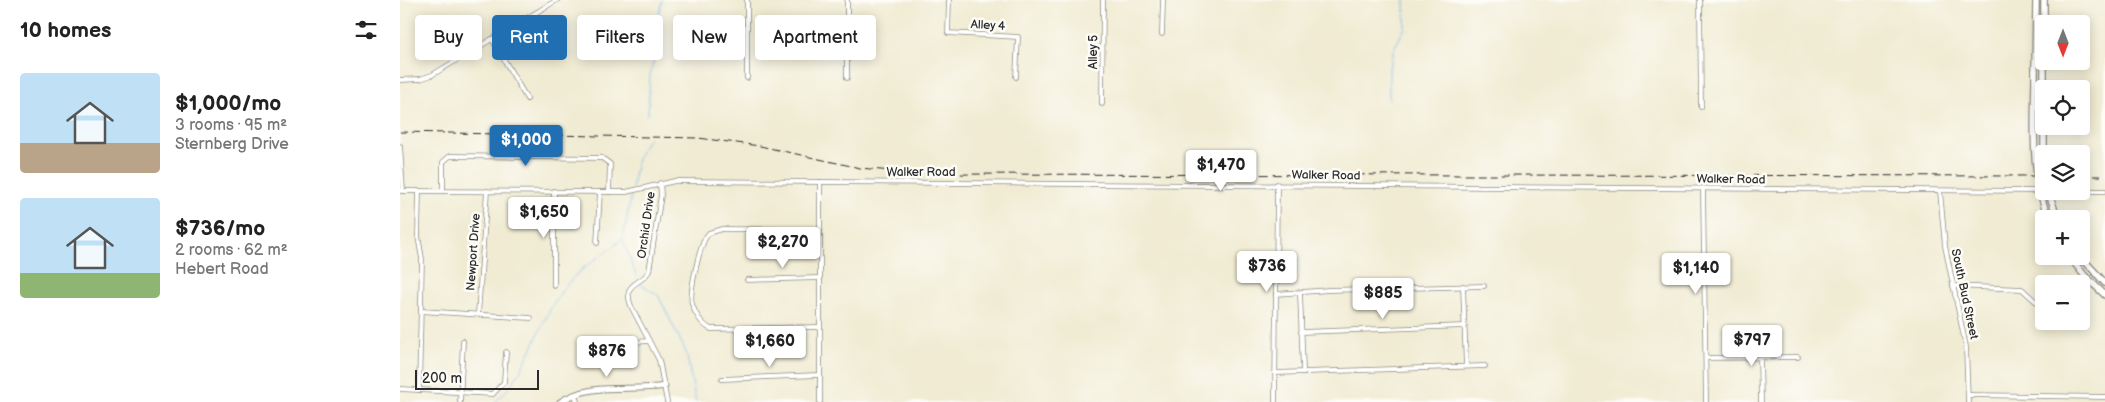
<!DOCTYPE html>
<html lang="en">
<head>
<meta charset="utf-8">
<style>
	:root { --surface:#fff; --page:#f2f2f2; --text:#222; --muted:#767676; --accent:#1f6fb2 }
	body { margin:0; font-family:"Balsamiq Sans",sans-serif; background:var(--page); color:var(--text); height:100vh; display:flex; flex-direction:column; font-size:19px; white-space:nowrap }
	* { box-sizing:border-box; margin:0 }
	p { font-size:16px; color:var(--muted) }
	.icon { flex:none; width:28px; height:28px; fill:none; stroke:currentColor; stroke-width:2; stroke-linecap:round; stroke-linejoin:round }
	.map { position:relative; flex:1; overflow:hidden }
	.side { display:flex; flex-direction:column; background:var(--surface); width:400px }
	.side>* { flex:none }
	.hud { position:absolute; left:15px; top:15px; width:475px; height:45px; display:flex; gap:10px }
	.needle { width:32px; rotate:180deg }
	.tools { position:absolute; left:1635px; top:15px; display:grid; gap:10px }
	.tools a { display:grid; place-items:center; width:55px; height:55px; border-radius:5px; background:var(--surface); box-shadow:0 2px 12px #0003; font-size:25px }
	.scale { position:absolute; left:15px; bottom:12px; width:124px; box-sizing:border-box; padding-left:5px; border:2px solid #2b2b2b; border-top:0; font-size:14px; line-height:18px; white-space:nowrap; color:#2b2b2b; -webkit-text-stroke:4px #fdfcf7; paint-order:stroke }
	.price { position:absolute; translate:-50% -42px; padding:0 11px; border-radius:5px; background:#fff; color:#222; font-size:16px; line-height:32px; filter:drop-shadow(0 1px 2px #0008) }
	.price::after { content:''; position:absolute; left:50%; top:30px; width:15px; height:11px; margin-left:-8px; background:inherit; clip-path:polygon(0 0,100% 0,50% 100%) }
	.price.selected { background:var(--accent); color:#fff }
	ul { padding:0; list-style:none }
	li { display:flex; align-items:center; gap:15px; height:125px; padding:0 20px }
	li span { display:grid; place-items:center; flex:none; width:140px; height:100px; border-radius:5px; color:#555 }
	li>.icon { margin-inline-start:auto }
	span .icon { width:60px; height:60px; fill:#fffc; stroke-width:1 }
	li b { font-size:21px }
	h2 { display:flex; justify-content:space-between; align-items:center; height:60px; padding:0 20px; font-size:21px }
	.tag { padding:0 18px; border-radius:5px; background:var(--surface); box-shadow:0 2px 12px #0003; font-size:18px; line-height:45px }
	.tag.selected { background:var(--accent); color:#fff }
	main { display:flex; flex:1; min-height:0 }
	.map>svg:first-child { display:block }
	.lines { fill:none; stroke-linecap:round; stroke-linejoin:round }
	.stream { stroke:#76b4e9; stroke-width:1 }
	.street-casing { stroke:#8e8b7e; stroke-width:5.5 }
	.secondary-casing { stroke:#8e8b7e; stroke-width:7 }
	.primary-casing { stroke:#8e8b7e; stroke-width:8 }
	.street { stroke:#fff; stroke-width:4 }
	.secondary { stroke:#fff; stroke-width:5 }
	.primary { stroke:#fff; stroke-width:5.5 }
	.rail { stroke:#2b2b2b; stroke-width:1; stroke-dasharray:8 4; stroke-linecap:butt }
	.primary-bridge-casing { stroke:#8e8b7e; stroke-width:8; stroke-linecap:butt }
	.primary-bridge { stroke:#fff; stroke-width:5.5 }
	.labels { text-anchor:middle; stroke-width:5; stroke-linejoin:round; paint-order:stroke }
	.street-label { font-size:12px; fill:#2b2b2b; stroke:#fdfcf7 }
</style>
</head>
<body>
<main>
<section class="side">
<h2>10 homes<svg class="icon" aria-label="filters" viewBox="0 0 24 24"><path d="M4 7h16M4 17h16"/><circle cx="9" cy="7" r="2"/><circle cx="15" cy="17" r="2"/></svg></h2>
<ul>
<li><span style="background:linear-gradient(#bfe0f5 70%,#b9a48a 0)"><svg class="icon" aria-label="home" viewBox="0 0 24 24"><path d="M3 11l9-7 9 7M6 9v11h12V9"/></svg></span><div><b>$1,000/mo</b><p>3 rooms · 95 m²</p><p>Sternberg Drive</p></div></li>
<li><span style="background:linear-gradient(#bfe0f5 75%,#8fb573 0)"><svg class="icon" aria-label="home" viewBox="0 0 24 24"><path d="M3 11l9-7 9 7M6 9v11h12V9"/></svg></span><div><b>$736/mo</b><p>2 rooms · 62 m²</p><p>Hebert Road</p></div></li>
</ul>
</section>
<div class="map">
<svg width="1705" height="402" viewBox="0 0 1705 402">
	<rect width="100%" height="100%" fill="#fdfcf7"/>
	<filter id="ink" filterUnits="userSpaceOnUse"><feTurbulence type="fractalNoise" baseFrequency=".02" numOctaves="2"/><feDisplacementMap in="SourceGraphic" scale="10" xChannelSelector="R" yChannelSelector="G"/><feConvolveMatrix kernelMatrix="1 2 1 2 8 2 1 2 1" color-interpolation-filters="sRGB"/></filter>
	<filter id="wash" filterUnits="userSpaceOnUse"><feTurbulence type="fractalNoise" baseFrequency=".0096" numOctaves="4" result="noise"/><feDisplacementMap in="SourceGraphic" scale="20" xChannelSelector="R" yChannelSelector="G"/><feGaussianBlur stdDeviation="1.12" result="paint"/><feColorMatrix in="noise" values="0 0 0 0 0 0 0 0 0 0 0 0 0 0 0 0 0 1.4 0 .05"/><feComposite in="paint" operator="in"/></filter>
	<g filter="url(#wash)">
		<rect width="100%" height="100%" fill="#f0ebd2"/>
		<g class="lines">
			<g class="stream">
				<polyline points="989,100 989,69 994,48 1005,28 1005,0"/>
				<polyline points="248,115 250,75 255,56 252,41 262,0"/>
				<polyline points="232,188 237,159 249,137"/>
				<polyline points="223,241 237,277"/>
				<polyline points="241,284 258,295 286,352 296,402"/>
				<path d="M95,402C129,373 136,326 162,291C177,269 202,256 223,239L231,196"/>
			</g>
		</g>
	</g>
	<g filter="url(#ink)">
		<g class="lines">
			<defs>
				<g id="street">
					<polyline points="447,0 447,78"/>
					<polyline points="549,0 548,33 618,37 616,77"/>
					<polyline points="1300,0 1301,107"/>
					<polyline points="762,34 763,0"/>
					<polyline points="92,39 127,99"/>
					<polyline points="347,78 347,0"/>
					<polyline points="0,80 20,79 32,75 157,0"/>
					<polyline points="702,104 703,0"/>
					<polyline points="0,146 3,191"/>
					<path d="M260,183L261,195L249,271C241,286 222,281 231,306L259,360L267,402"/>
					<polyline points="1303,188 1306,402"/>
					<path d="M0,191L226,192L275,181C731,181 1187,190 1644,191"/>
					<polyline points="43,191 43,162 50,156 202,158 210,164 209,192"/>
					<polyline points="1540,191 1545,246 1566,347 1568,402"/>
					<polyline points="1681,191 1705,191"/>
					<polyline points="197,243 200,192"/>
					<polyline points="347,280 420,278"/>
					<polyline points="154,286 154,191"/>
					<polyline points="1063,286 1066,366"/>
					<polyline points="1553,286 1622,289 1644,309"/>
					<polyline points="900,293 903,371"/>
					<polyline points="876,294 929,290 1084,286"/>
					<polyline points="21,311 131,318"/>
					<polyline points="78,314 87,191"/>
					<path d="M419,327L311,329C302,325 295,314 292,304C289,293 300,241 309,233L322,229L420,230"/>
					<polyline points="901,332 1065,326"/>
					<polyline points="204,344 249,341"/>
					<polyline points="1360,357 1361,402"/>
					<polyline points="1306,358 1398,357"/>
					<polyline points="875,373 1085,366"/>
					<polyline points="322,379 419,375"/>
					<polyline points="0,389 93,394 104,382 106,352"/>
					<polyline points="19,390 22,259 18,236 19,191"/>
					<polyline points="175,394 177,402"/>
					<polyline points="1568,395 1705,397"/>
					<polyline points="60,402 63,341"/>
					<polyline points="420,402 420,182"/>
					<polyline points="875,402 877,184"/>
				</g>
				<path id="secondary" d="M160,402C192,381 229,392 265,386"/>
				<g id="primary">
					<polyline points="1644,0 1644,24"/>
					<polyline points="1635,72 1636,0"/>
					<polyline points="1644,89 1644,61"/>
					<polyline points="1644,154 1644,126"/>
					<polyline points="1648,191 1658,219"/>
					<polyline points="1669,256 1684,275 1705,295"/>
					<polyline points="1680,256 1705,283"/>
				</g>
			</defs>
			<use href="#street" class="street-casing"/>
			<use href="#secondary" class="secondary-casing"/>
			<use href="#primary" class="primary-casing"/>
			<use href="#street" class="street"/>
			<use href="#secondary" class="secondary"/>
			<use href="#primary" class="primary"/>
			<g class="rail">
				<polyline points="0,132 298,138 360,146 460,168 523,174 1644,176"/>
				<polyline points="1681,176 1705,176"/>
			</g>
			<defs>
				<path id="primary-bridge" d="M1635,72C1635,121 1629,173 1649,219"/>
			</defs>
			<use href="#primary-bridge" class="primary-bridge-casing"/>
			<use href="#primary-bridge" class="primary-bridge"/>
		</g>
	</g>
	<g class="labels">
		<g class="street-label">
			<text transform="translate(588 25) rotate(3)" y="4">Alley 4</text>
			<text transform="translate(693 52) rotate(-90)" y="4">Alley 5</text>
			<text x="521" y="176">Walker Road</text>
			<text transform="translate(926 175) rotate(1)" y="4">Walker Road</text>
			<text transform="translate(1331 179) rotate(1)" y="4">Walker Road</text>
			<text transform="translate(246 225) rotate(-82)" y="4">Orchid Drive</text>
			<text transform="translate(73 252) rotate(-86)" y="4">Newport Drive</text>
			<text transform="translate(1565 294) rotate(78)" y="4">South Bud Street</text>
		</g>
	</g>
</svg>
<div class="tools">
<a><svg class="needle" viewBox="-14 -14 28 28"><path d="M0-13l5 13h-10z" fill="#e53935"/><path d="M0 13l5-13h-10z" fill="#767676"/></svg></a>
<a><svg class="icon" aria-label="locate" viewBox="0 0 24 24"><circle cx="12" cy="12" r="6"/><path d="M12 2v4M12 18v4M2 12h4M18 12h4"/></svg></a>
<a><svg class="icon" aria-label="layers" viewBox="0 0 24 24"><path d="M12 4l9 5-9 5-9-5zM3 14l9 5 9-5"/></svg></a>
<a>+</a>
<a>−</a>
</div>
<div class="scale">200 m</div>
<b class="price selected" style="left:126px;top:167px">$1,000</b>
<b class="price" style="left:821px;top:192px">$1,470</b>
<b class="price" style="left:144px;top:239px">$1,650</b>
<b class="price" style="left:383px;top:269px">$2,270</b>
<b class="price" style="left:867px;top:293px">$736</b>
<b class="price" style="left:1296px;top:295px">$1,140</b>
<b class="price" style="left:983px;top:320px">$885</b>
<b class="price" style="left:1352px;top:367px">$797</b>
<b class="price" style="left:370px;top:368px">$1,660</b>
<b class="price" style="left:207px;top:378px">$876</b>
<div class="hud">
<a class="tag">Buy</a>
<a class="tag selected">Rent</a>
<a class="tag">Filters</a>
<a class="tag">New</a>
<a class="tag">Apartment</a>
</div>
</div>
</main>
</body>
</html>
